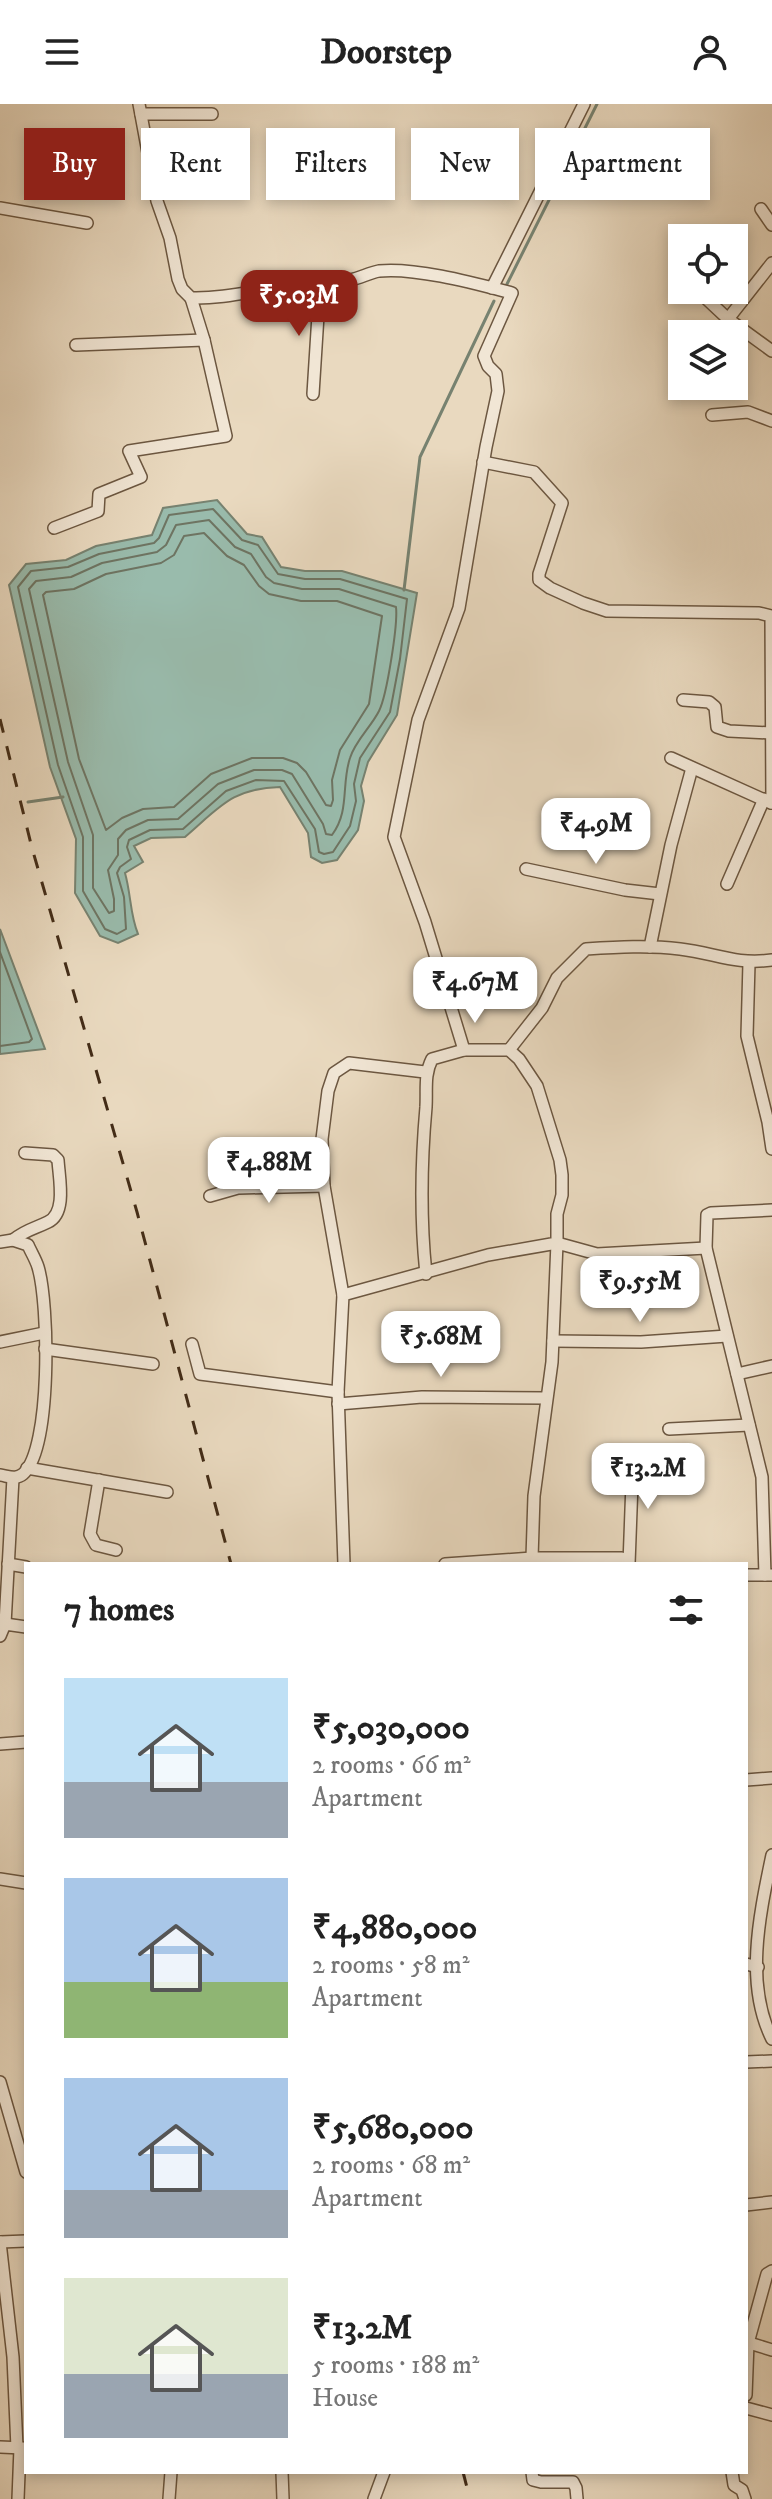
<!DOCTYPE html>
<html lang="en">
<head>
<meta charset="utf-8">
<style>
	:root { --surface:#fff; --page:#f2f2f2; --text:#222; --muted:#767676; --accent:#8f2418 }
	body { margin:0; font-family:"IM FELL DW Pica",serif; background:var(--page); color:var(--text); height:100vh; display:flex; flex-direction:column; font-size:30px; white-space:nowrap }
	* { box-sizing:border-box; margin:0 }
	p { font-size:26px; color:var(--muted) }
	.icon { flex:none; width:44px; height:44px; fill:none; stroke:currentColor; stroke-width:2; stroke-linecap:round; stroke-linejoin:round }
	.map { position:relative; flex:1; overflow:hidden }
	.drawer { position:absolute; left:24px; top:1458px; width:724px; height:912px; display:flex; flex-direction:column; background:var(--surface); border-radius:0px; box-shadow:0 4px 12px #0003 }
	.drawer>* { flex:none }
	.top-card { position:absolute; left:24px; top:24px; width:724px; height:72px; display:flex; gap:16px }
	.controls { position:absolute; left:668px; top:120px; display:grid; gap:16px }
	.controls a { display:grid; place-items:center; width:80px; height:80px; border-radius:0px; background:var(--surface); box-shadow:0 4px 12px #0003; font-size:40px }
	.price { position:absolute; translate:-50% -68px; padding:0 18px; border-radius:16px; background:#fff; color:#222; font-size:26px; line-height:52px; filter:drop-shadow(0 2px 4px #0008) }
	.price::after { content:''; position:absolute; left:50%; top:48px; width:24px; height:18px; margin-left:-12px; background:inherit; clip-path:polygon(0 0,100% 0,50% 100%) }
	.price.current { background:var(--accent); color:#fff }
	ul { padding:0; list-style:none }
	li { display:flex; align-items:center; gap:24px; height:200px; padding:0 40px }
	li span { display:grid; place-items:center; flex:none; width:224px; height:160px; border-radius:0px; color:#555 }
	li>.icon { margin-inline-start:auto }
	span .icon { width:96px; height:96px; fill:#fffc; stroke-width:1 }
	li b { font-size:34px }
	h2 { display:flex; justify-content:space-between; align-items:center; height:96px; padding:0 40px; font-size:34px }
	.tag { padding:0 28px; border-radius:0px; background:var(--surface); box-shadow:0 4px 12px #0003; font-size:28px; line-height:72px }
	.tag.current { background:var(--accent); color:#fff }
	header { display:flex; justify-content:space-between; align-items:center; height:104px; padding:0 40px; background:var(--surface); font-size:36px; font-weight:700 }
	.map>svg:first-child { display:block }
	.water { fill:#99bbac; stroke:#778270; stroke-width:2 }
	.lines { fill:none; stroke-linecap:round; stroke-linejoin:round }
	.shore { stroke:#6e7462; stroke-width:2 }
	.stream { stroke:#778270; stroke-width:3 }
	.minor-casing { stroke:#6c5741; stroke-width:14 }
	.minor { stroke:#f1e6d5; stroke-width:11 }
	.rail { stroke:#432c17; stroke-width:3; stroke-dasharray:14 14; stroke-linecap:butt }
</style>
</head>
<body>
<header><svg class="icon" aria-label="menu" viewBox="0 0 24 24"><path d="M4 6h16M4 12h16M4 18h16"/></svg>Doorstep<svg class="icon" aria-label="person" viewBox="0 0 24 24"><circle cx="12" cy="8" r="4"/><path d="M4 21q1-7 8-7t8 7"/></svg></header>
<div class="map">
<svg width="772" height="2395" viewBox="0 0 772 2395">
	<rect width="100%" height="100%" fill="#e9d9bf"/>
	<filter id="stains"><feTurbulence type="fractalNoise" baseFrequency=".0025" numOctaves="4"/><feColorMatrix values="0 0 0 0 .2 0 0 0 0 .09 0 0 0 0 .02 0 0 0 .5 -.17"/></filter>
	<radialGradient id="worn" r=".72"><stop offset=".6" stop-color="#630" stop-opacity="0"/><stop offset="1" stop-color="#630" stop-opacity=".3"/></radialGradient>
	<g class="water">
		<path d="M217,396L247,430L262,433L281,463L305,467H342L417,489L397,611L368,658L361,682L364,697L358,726L337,756L322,759L311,753L308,729L280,683C232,684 219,704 185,733L151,734L134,742L143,758L125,769C131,790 130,811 138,830L118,839L100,832L75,789L76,735L50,663L9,481L26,460L66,456L96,442L152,431L163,404Z"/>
		<polygon points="0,825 45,945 0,950"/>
	</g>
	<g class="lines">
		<g class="shore">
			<polygon points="213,405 242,436 258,441 278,470 305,475 340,475 407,495 400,555 390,608 360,654 354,680 356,697 350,722 333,748 324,750 319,748 315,725 284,677 256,676 226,687 183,725 150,726 129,736 127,743 131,755 120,763 117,769 124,793 126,825 117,830 105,825 83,787 83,733 58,661 18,483 31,467 68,463 99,450 154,439 159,434 169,411"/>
			<path d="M209,416L235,443L251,450L266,473L274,479L302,485H339L396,503C398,520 387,591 379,607C371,623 355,637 350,654C341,681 350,707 332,731L326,730L323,720L292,670L282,666H254L218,680L178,715L148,716L126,726L118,735V751L108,766L114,795V807L109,809L93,784V731L68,658L29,485L36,477L71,473L102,459L157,448L166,441L176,421Z"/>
			<polygon points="204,429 227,452 244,461 259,482 269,490 301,497 337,497 382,512 369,600 340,646 332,676 333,696 331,702 326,701 306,668 297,659 283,654 252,654 211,670 174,703 143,705 122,714 106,726 79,655 43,491 46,488 74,485 106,470 161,459 174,451 184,432"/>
			<polyline points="0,848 32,935 29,938 0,942"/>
		</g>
		<g class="stream">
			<polyline points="507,180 597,0"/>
			<polyline points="404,486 420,353 494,197"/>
			<polyline points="28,698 63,693"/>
		</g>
		<defs>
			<g id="minor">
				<path d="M139,0L157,97L170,134L178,175L182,185L191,194C222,195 252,187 282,183C305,180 327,180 350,176C360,174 369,169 379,167C415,163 477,180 512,189L484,252L488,262L496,270L498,287L486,343L459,504L418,616L394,733L425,818L464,946H509L519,955L537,982L560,1056L562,1071V1091L557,1110V1139L488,1151L343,1191L338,1288L344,1460"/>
				<polyline points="141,10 212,10"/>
				<polyline points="0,104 87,119"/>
				<polyline points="761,105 772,121"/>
				<polyline points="492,184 584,0"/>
				<polyline points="697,186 728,215 772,247"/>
				<polyline points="728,215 772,159"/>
				<polyline points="76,241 204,236"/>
				<polyline points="313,290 320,180"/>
				<polyline points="712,311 748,308 772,317"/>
				<polyline points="483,358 534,368 562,399 539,470 539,476 550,484 583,499 607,507 759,509 771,512 772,699"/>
				<polyline points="54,424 98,407 99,390 141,373 129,347 226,332 204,236 191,194"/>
				<polyline points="683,596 709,598 715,603 717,623 729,627 771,629"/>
				<polyline points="671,654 771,699"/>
				<polyline points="526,765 625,786 660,790"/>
				<polyline points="727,780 764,695"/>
				<polyline points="650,843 671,741 692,664"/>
				<polyline points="749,859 747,932 768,1018 772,1045"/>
				<path d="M509,946L542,904L557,874L586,845C617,843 649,841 680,845C715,849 735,861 772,856"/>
				<polyline points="210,1092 238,1084 324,1082"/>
				<path d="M13,1136C27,1125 34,1125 48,1118C67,1109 59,1074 58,1056L53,1051L25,1049"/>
				<path d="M0,1138L13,1136L28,1141C31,1148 36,1156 38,1163C49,1199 52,1345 23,1370C16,1376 8,1372 0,1371"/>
				<path d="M426,1170C420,1113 421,1059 426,1003C427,985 424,971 432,955L464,946"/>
				<polyline points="343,1191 324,1082 322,1035 328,987 334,969 349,959 425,968"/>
				<polyline points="553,1237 641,1238 727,1232"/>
				<polyline points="0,1238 44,1229"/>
				<polyline points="192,1240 200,1270 338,1288"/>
				<polyline points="45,1245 153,1260"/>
				<polyline points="737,1270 772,1262"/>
				<polyline points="338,1300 422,1293 546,1294"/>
				<polyline points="669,1325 749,1321"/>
				<polyline points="27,1364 167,1388"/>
				<polyline points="99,1376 90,1430 96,1441 116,1446"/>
				<polyline points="532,1454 534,1392 552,1258 557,1139 597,1150 706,1144"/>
				<polyline points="8,1460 26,1463"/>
				<polyline points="445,1460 532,1454 622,1454 628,1460"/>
				<polyline points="629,1460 633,1352"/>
				<polyline points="746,1471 771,1471"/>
				<polyline points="765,1471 762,1373 706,1144 707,1111 711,1109 772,1106"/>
				<polyline points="5,1520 13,1374"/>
				<polyline points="0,1532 5,1520 26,1523"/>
				<polyline points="0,1640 26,1638"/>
				<polyline points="746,1676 772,1674"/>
				<path d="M772,1751C760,1809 744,1879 772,1935"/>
				<polyline points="0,1775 26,1779"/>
				<polyline points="746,1860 758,1863"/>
				<polyline points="746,1958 772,1957"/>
				<polyline points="0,1978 26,2068"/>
				<polyline points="746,2101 772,2098"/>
				<polyline points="0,2138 13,2253 17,2344"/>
				<polyline points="0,2138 26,2137"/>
				<polyline points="746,2238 772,2246"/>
				<polyline points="746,2291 748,2239 767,2170 772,2167"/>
				<polyline points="746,2304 772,2311"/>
				<polyline points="0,2343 23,2344"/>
				<polyline points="282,2368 283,2395"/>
				<polyline points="532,2368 533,2376 541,2378 573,2378 576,2384 577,2395"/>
				<polyline points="732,2368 734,2381 742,2386 745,2395"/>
				<polyline points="18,2395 20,2344"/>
				<polyline points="169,2395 171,2368"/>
				<polyline points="374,2395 384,2368"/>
			</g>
		</defs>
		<use href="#minor" class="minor-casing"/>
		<use href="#minor" class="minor"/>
		<g class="rail">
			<polyline points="0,615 32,744 137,1108 231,1460"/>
			<polyline points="463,2368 470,2395"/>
		</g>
	</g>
	<rect width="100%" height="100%" filter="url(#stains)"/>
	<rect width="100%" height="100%" fill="url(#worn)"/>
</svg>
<div class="controls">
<a><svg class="icon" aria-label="locate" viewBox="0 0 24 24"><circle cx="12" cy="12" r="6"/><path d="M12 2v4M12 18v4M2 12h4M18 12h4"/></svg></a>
<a><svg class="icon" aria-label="layers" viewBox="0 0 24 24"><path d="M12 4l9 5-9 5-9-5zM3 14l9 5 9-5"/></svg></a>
</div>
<b class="price current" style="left:299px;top:234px">₹5.03M</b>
<b class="price" style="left:596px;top:762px">₹4.9M</b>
<b class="price" style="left:475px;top:921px">₹4.67M</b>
<b class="price" style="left:269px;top:1101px">₹4.88M</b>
<b class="price" style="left:640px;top:1220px">₹9.55M</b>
<b class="price" style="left:441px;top:1275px">₹5.68M</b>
<b class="price" style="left:648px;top:1407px">₹13.2M</b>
<div class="top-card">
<a class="tag current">Buy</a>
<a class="tag">Rent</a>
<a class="tag">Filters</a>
<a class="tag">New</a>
<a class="tag">Apartment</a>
</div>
<section class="drawer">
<h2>7 homes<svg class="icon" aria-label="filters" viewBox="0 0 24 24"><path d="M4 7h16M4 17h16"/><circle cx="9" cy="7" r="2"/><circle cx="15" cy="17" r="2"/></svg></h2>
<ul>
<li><span style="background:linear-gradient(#bfe0f5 65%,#9aa5b1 0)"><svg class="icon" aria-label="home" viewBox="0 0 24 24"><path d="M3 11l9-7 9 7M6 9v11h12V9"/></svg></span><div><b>₹5,030,000</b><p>2 rooms · 66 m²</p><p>Apartment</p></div></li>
<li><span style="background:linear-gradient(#a9c7e8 65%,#8fb573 0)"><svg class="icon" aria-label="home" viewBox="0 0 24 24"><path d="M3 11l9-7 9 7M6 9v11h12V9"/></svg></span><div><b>₹4,880,000</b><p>2 rooms · 58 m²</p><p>Apartment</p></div></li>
<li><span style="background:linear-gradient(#a9c7e8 70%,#9aa5b1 0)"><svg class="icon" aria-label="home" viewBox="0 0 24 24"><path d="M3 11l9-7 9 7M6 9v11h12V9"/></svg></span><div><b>₹5,680,000</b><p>2 rooms · 68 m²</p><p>Apartment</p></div></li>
<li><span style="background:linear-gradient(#dfe7d0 60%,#9aa5b1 0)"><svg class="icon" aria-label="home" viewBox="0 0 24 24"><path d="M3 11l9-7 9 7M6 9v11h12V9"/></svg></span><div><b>₹13.2M</b><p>5 rooms · 188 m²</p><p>House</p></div></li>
</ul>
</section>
</div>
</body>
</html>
